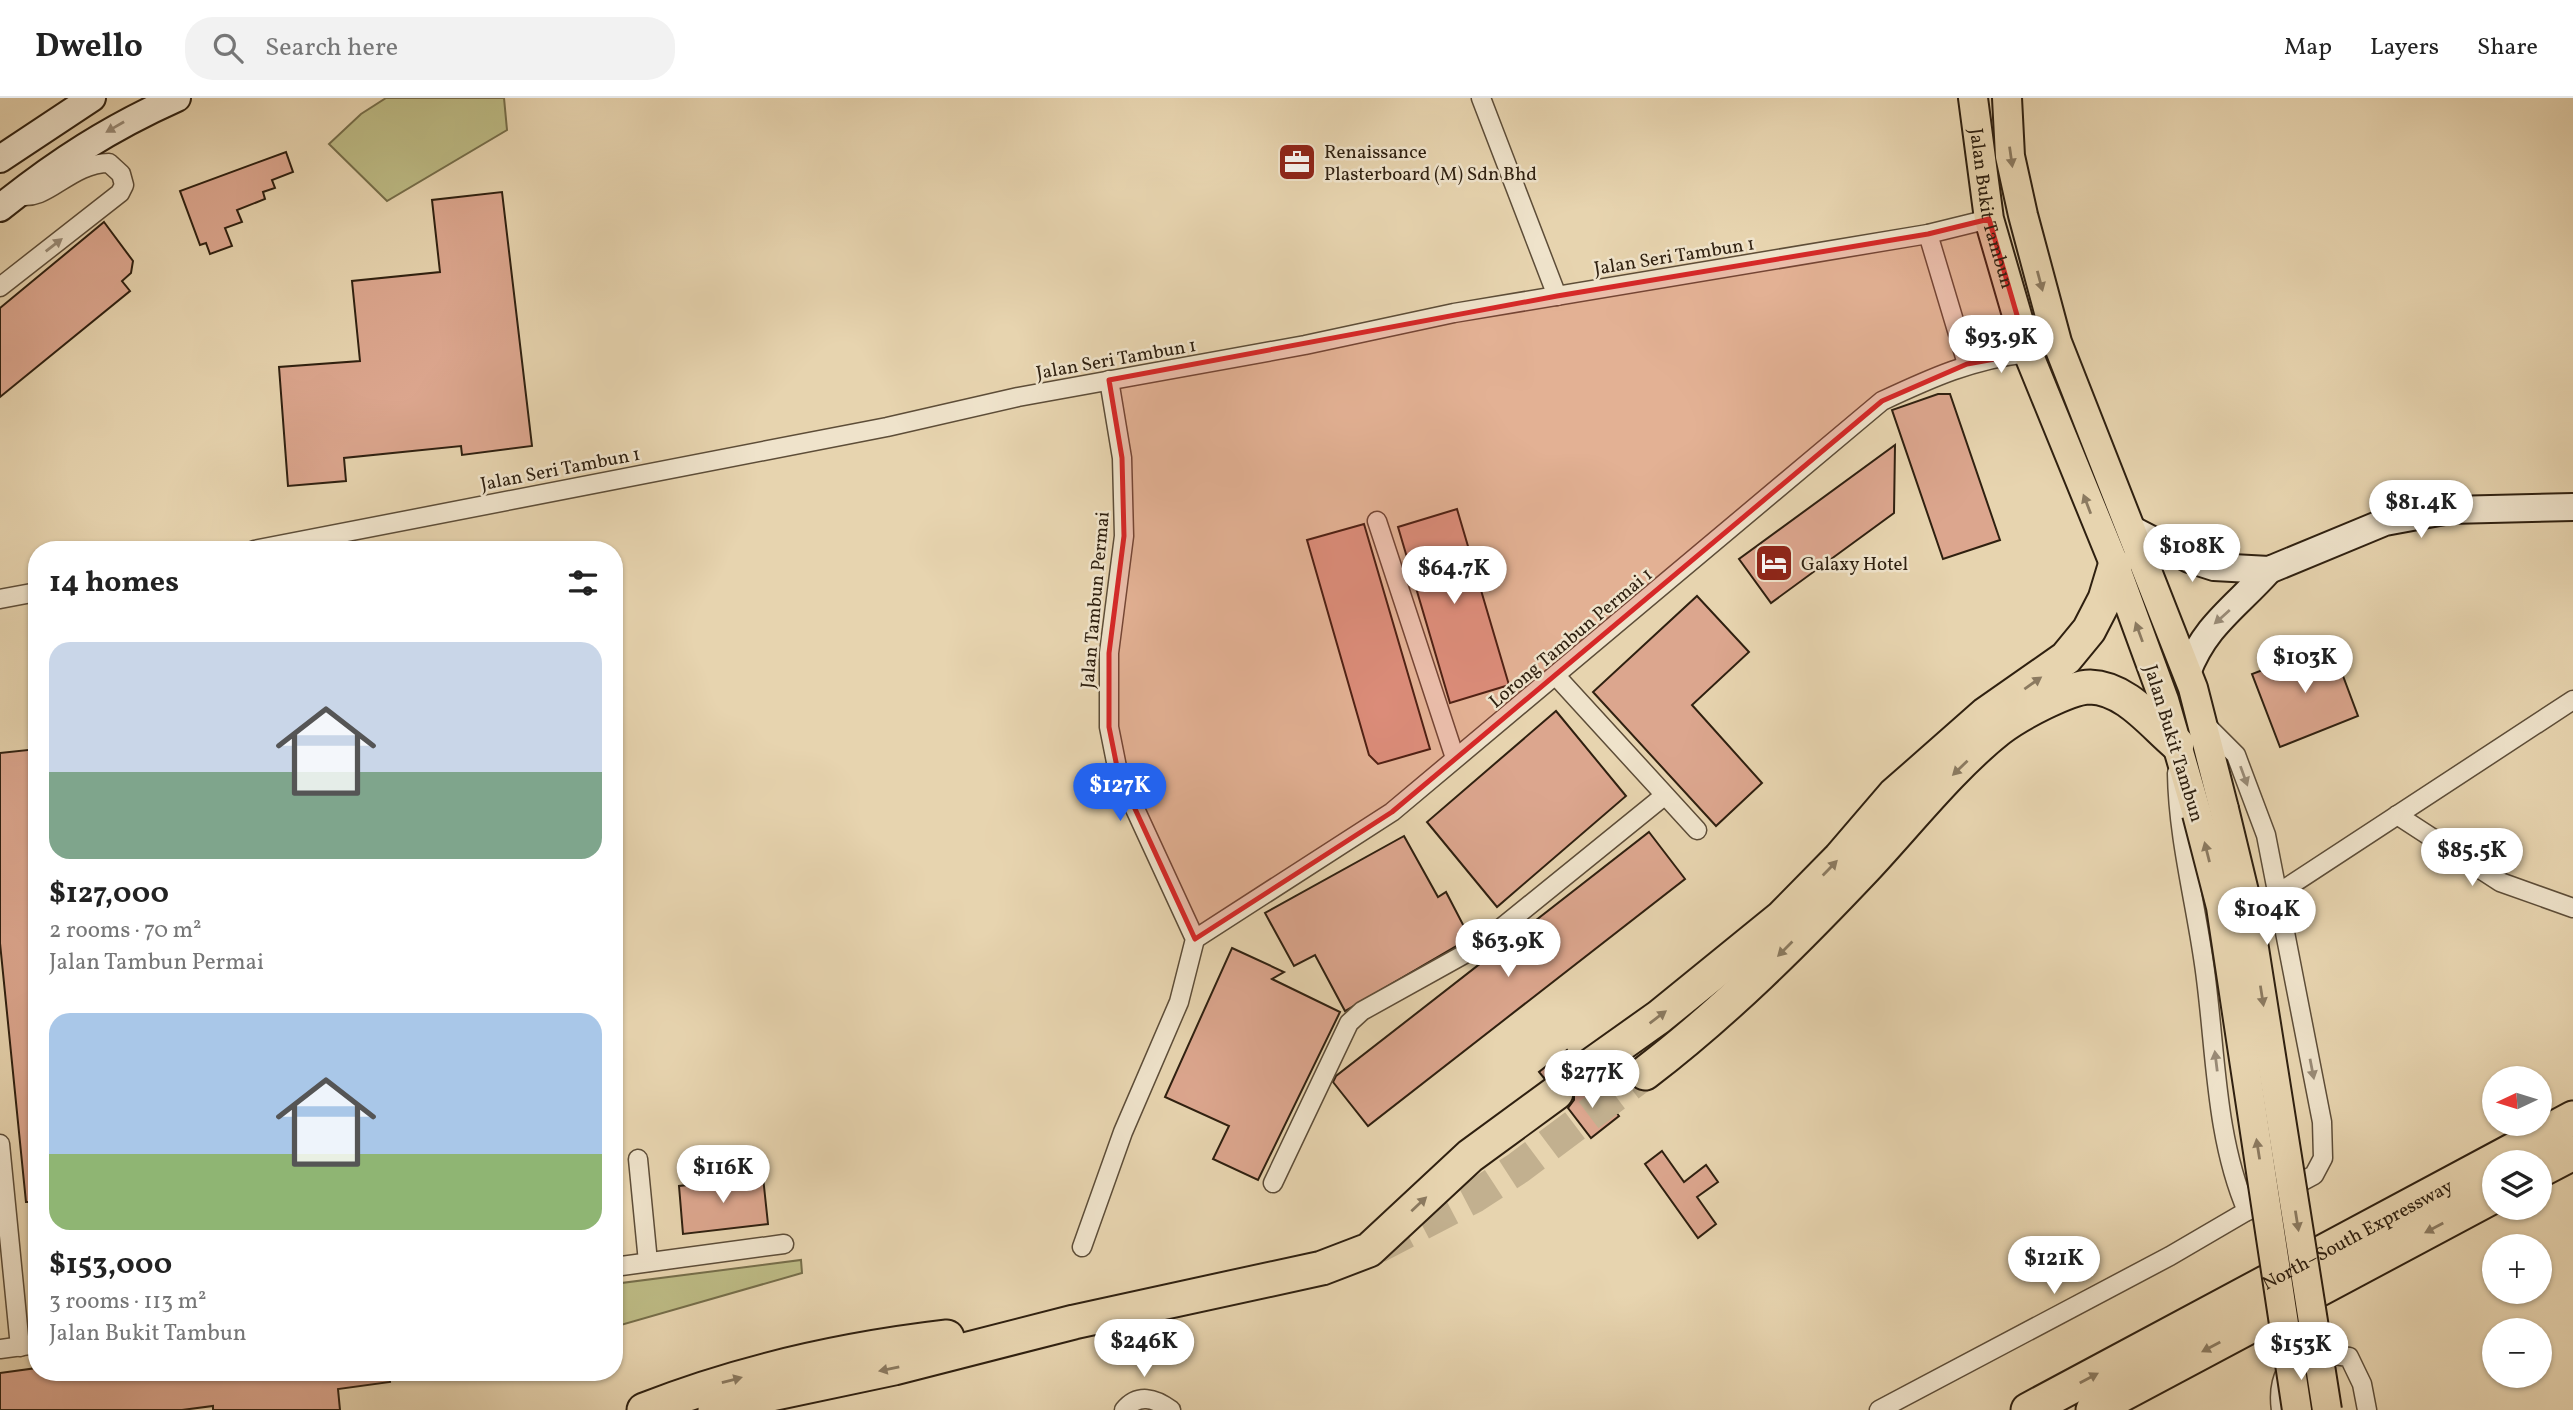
<!DOCTYPE html>
<html lang="en">
<head>
<meta charset="utf-8">
<style>
	:root { --surface:#fff; --page:#f2f2f2; --text:#222; --muted:#767676; --line:#e0e0e0; --accent:#2563eb }
	body { margin:0; font-family:Vollkorn,serif; background:var(--page); color:var(--text); height:100vh; display:flex; flex-direction:column; font-size:26px; white-space:nowrap }
	* { box-sizing:border-box; margin:0 }
	p { font-size:23px; color:var(--muted) }
	.icon { flex:none; width:38px; height:38px; fill:none; stroke:currentColor; stroke-width:2; stroke-linecap:round; stroke-linejoin:round }
	.map { position:relative; flex:1; overflow:hidden }
	.side { position:absolute; left:28px; top:443px; width:595px; height:840px; display:flex; flex-direction:column; background:var(--surface); border-radius:28px; box-shadow:0 2px 5px #0004 }
	.side>* { flex:none }
	.needle { width:46px; rotate:266deg }
	.buttons { position:absolute; left:2482px; top:968px; display:grid; gap:14px }
	.buttons a { display:grid; place-items:center; width:70px; height:70px; border-radius:50%; background:var(--surface); box-shadow:0 2px 5px #0004; font-size:35px }
	.price { position:absolute; translate:-50% -60px; padding:0 16px; border-radius:24px; background:#fff; color:#222; font-size:23px; line-height:46px; filter:drop-shadow(0 2px 4px #0008) }
	.price::after { content:''; position:absolute; left:50%; top:42px; width:21px; height:16px; margin-left:-10px; background:inherit; clip-path:polygon(0 0,100% 0,50% 100%) }
	.price.on { background:var(--accent); color:#fff }
	ul { padding:0; list-style:none }
	li { display:grid; align-content:center; gap:14px; height:371px; padding:0 21px }
	li span { display:grid; place-items:center; height:217px; border-radius:21px; color:#555 }
	li>.icon { margin-inline-start:auto }
	span .icon { width:126px; height:126px; fill:#fffc; stroke-width:1 }
	li b { font-size:30px }
	h2 { display:flex; justify-content:space-between; align-items:center; height:84px; padding:0 21px; font-size:30px }
	header { display:flex; align-items:center; gap:42px; box-sizing:border-box; height:98px; padding:0 35px; background:var(--surface); border-bottom:2px solid var(--line) }
	header strong { font-size:33px }
	nav { display:flex; gap:38px; margin-inline-start:auto; font-size:24px }
	.search { width:490px; height:63px; background:var(--page); display:flex; align-items:center; gap:18px; box-sizing:border-box; padding:0 24px; border-radius:28px; color:var(--muted); font-size:26px }
	.map>svg:first-child { display:block }
	.green { fill:#bdbb85; stroke:#766e4a; stroke-width:2 }
	.building { fill:#dca68e; stroke:#2f2010; stroke-width:2 }
	.lines { fill:none; stroke-linecap:round; stroke-linejoin:round }
	.motorway-tunnel { stroke:#c2b08f; stroke-width:33; stroke-dasharray:33 17; stroke-linecap:butt }
	.minor-casing { stroke:#5d4d38; stroke-width:21 }
	.secondary-casing { stroke:#2f2010; stroke-width:30 }
	.primary-casing { stroke:#2f2010; stroke-width:32 }
	.motorway-casing { stroke:#2f2010; stroke-width:37 }
	.minor { stroke:#efe3cb; stroke-width:18 }
	.secondary { stroke:#efe3cb; stroke-width:26 }
	.primary { stroke:#e7d4af; stroke-width:28 }
	.motorway { stroke:#e7d4af; stroke-width:33 }
	.primary-bridge-casing { stroke:#2f2010; stroke-width:32; stroke-linecap:butt }
	.primary-bridge { stroke:#e7d4af; stroke-width:28 }
	.oneway { fill:#998b77 }
	.oneway2 { fill:#8b7a60 }
	.marked { fill:#d62828; fill-opacity:0.2; stroke:#d62828; stroke-width:5; stroke-linejoin:round }
	.labels { text-anchor:middle; stroke-width:5; stroke-linejoin:round; paint-order:stroke }
	.poi-label { font-size:19px; fill:#2f2010; stroke:#efe3cb; text-anchor:start }
	.street-label { font-size:19px; fill:#2f2010; stroke:#efe3cb }
</style>
</head>
<body>
<header>
<strong>Dwello</strong>
<div class="search"><svg class="icon" aria-label="search" viewBox="0 0 24 24"><circle cx="10" cy="10" r="6"/><path d="M15 15l6 6"/></svg>Search here</div>
<nav><a>Map</a><a>Layers</a><a>Share</a></nav>
</header>
<div class="map">
<svg width="2573" height="1312" viewBox="0 0 2573 1312">
	<rect width="100%" height="100%" fill="#e7d4af"/>
	<filter id="stains"><feTurbulence type="fractalNoise" baseFrequency=".00286" numOctaves="4"/><feColorMatrix values="0 0 0 0 .2 0 0 0 0 .09 0 0 0 0 .02 0 0 0 .5 -.17"/></filter>
	<radialGradient id="worn" r=".72"><stop offset=".6" stop-color="#630" stop-opacity="0"/><stop offset="1" stop-color="#630" stop-opacity=".3"/></radialGradient>
	<g class="green">
		<polygon points="386,0 504,0 507,32 387,103 329,46 361,16"/>
		<polygon points="801,1162 802,1175 614,1229 614,1186"/>
	</g>
	<g class="building">
		<polygon points="286,54 293,74 272,82 275,90 263,94 265,101 237,112 242,124 225,130 232,148 210,156 206,145 200,147 180,93"/>
		<polygon points="502,94 532,348 462,357 461,348 344,360 346,383 288,388 279,269 360,263 352,183 440,174 432,102"/>
		<polygon points="104,124 133,163 131,175 122,183 130,193 0,299 0,210"/>
		<polygon points="1938,296 1950,296 2000,442 1943,461 1892,312"/>
		<polygon points="1895,347 1894,415 1771,505 1739,461"/>
		<polygon points="1457,411 1509,587 1450,605 1398,429"/>
		<polygon points="1364,426 1430,651 1378,666 1369,657 1307,442"/>
		<polygon points="1697,498 1749,554 1692,607 1762,685 1716,728 1593,594"/>
		<polygon points="2331,546 2358,618 2280,649 2252,576"/>
		<polygon points="1556,613 1626,698 1497,809 1427,724"/>
		<polygon points="37,651 37,1104 26,1104 0,845 0,655"/>
		<polygon points="1649,734 1685,781 1368,1028 1333,984 1336,978"/>
		<polygon points="1404,738 1438,799 1446,794 1470,840 1345,913 1315,857 1294,868 1265,815"/>
		<polygon points="1232,850 1284,874 1272,881 1340,914 1258,1082 1213,1061 1229,1028 1165,999"/>
		<polygon points="1567,952 1571,958 1565,966 1565,978 1555,976 1544,980 1539,974"/>
		<polygon points="1595,988 1619,1018 1591,1040 1568,1010 1574,1002 1574,990 1584,992"/>
		<polygon points="1662,1053 1684,1084 1706,1067 1718,1084 1697,1099 1716,1126 1698,1140 1645,1066"/>
		<polygon points="763,1079 768,1126 683,1136 679,1088"/>
		<polygon points="37,1270 37,1274 389,1274 390,1284 338,1291 340,1312 213,1312 213,1308 182,1312 0,1312 0,1275"/>
	</g>
	<g class="lines">
		<polyline class="motorway-tunnel" points="1377,1149 1475,1098 1518,1070 1645,975"/>
		<defs>
			<g id="minor">
				<polyline points="1481,0 1557,198"/>
				<polyline points="1928,136 1967,266"/>
				<path d="M0,189L120,95L124,87L121,76L109,65C69,65 47,105 18,97"/>
				<polyline points="1377,423 1455,660"/>
				<polyline points="254,452 887,329 1018,299 1305,247 1454,215 1928,136 1989,121"/>
				<polyline points="0,501 37,494"/>
				<polyline points="1557,579 1697,732"/>
				<path d="M2177,675C2178,740 2195,802 2204,866C2216,947 2214,1037 2247,1113L2314,1077L2323,1060L2322,1024L2266,737L2236,657L2204,625"/>
				<polyline points="2397,717 2500,784 2573,810"/>
				<polyline points="2277,796 2573,602"/>
				<path d="M1195,841L1392,714L1882,303C1931,280 1973,261 2028,255"/>
				<polyline points="0,1046 20,1249"/>
				<polyline points="638,1061 648,1164"/>
				<polyline points="1273,1085 1349,925 1362,913 1479,848 1664,698"/>
				<polyline points="1082,1149 1123,1034 1179,904 1195,841 1118,674 1109,629 1109,555 1124,438 1122,360 1109,282"/>
				<polyline points="614,1169 784,1146"/>
				<polyline points="0,1251 37,1246"/>
				<path d="M1124,1312C1138,1295 1155,1300 1171,1312"/>
				<polyline points="1879,1312 2170,1158 2247,1113"/>
				<path d="M2281,1312C2278,1291 2282,1278 2293,1260L2319,1255L2349,1259L2362,1286L2367,1312"/>
			</g>
			<g id="secondary">
				<polyline points="0,61 92,0"/>
				<path d="M0,110C57,64 110,30 177,0"/>
				<polyline points="2133,432 2189,461 2214,469 2269,472 2385,424 2450,412 2573,409"/>
				<path d="M2187,575C2205,527 2236,509 2269,472"/>
			</g>
			<g id="primary">
				<path id="s1" d="M1973,0L1989,121L2028,255L2115,468L2164,602L2197,716"/>
				<polyline points="2007,0 2010,58 2023,117 2057,244 2193,590 2224,711"/>
			</g>
			<g id="motorway">
				<polyline points="1583,973 1659,919 1782,819 1840,760 1894,697 1986,616 2066,560 2089,532 2105,501 2115,468"/>
				<path d="M1645,975C1725,914 1797,842 1866,769C1908,724 1952,668 1999,631C2017,617 2069,589 2090,589C2126,590 2152,625 2177,646"/>
				<polyline points="2539,1073 2573,1055"/>
				<path d="M644,1312C741,1274 844,1251 947,1239"/>
				<polyline points="715,1312 771,1296 894,1270 1074,1224 1322,1170 1369,1152 1470,1058 1556,995"/>
				<path id="s2" d="M2028,1312L2573,1020"/>
				<polyline points="2093,1312 2494,1098"/>
			</g>
		</defs>
		<use href="#minor" class="minor-casing"/>
		<use href="#secondary" class="secondary-casing"/>
		<use href="#primary" class="primary-casing"/>
		<use href="#motorway" class="motorway-casing"/>
		<use href="#minor" class="minor"/>
		<use href="#secondary" class="secondary"/>
		<use href="#primary" class="primary"/>
		<use href="#motorway" class="motorway"/>
		<defs>
			<g id="primary-bridge">
				<polyline points="2224,711 2247,806 2327,1312"/>
				<polyline points="2197,716 2221,809 2297,1312"/>
			</g>
		</defs>
		<use href="#primary-bridge" class="primary-bridge-casing"/>
		<use href="#primary-bridge" class="primary-bridge"/>
	</g>
	<defs><path id="oneway-solid" d="M-6-.8H1V-3.2L6.5 0L1 3.2V.8H-6Z" transform="scale(1.75)"/></defs>
	<g class="oneway">
		<use href="#oneway-solid" transform="translate(115 29) rotate(150)"/>
		<use href="#oneway-solid" transform="translate(54 147) rotate(-38)"/>
		<use href="#oneway-solid" transform="translate(2222 519) rotate(138)"/>
		<use href="#oneway-solid" transform="translate(2244 678) rotate(70)"/>
		<use href="#oneway-solid" transform="translate(2216 963) rotate(-97)"/>
		<use href="#oneway-solid" transform="translate(2312 971) rotate(79)"/>
	</g>
	<g class="oneway2">
		<use href="#oneway-solid" transform="translate(2011 59) rotate(82)"/>
		<use href="#oneway-solid" transform="translate(2040 183) rotate(75)"/>
		<use href="#oneway-solid" transform="translate(2087 406) rotate(-111)"/>
		<use href="#oneway-solid" transform="translate(2139 534) rotate(-110)"/>
		<use href="#oneway-solid" transform="translate(2033 585) rotate(-35)"/>
		<use href="#oneway-solid" transform="translate(1960 670) rotate(136)"/>
		<use href="#oneway-solid" transform="translate(2207 754) rotate(-104)"/>
		<use href="#oneway-solid" transform="translate(1830 770) rotate(-46)"/>
		<use href="#oneway-solid" transform="translate(1785 851) rotate(135)"/>
		<use href="#oneway-solid" transform="translate(2262 898) rotate(81)"/>
		<use href="#oneway-solid" transform="translate(1658 919) rotate(-37)"/>
		<use href="#oneway-solid" transform="translate(2258 1051) rotate(-99)"/>
		<use href="#oneway-solid" transform="translate(1419 1106) rotate(-43)"/>
		<use href="#oneway-solid" transform="translate(2297 1123) rotate(81)"/>
		<use href="#oneway-solid" transform="translate(2434 1130) rotate(152)"/>
		<use href="#oneway-solid" transform="translate(2211 1249) rotate(152)"/>
		<use href="#oneway-solid" transform="translate(889 1271) rotate(168)"/>
		<use href="#oneway-solid" transform="translate(2089 1280) rotate(-28)"/>
		<use href="#oneway-solid" transform="translate(732 1282) rotate(-15)"/>
	</g>
	<path class="marked" d="M1989,121L2028,255L1967,266L1882,303L1392,714L1195,841L1118,674L1109,629V555L1124,438L1122,360L1109,282L1557,198L1928,136Z"/>
	<defs>
		<symbol id="office-square" viewBox="-11 -11 22 22"><rect x="-9" y="-9" width="18" height="18" rx="4" fill="#8f2418" stroke="#efe3cb"/><path d="M-6-3h4V-5.5h4V-3h4V5H-6ZM-1-4.5V-3h2v-1.5ZM-6 0V1H6V0Z" fill="#fff"/></symbol>
		<symbol id="hotel-square" viewBox="-11 -11 22 22"><rect x="-9" y="-9" width="18" height="18" rx="4" fill="#8f2418" stroke="#efe3cb"/><path d="M-6-4.5h1.5V1H6V5H4.5V3h-9V5H-6ZM-4 0a1.8 1.8 0 1 1 3.6 0ZM.5 0V-2.5h3Q6-2.5 6 0Z" fill="#fff"/></symbol>
	</defs>
	<g fill-rule="evenodd">
		<use href="#office-square" x="1275" y="42" width="44" height="44"/>
		<use href="#hotel-square" x="1752" y="443" width="44" height="44"/>
	</g>
	<g class="labels">
		<g class="poi-label">
			<text x="1324" y="60">Renaissance<tspan x="1324" dy="22">Plasterboard (M) Sdn Bhd</tspan></text>
			<text x="1801" y="472">Galaxy Hotel</text>
		</g>
		<g class="street-label">
			<text dy="7" stroke="none"><textPath href="#s1" startOffset="112">Jalan Bukit Tambun</textPath></text>
			<text transform="translate(1674 157) rotate(-9)" y="7">Jalan Seri Tambun 1</text>
			<text transform="translate(1116 260) rotate(-10)" y="7">Jalan Seri Tambun 1</text>
			<text transform="translate(560 370) rotate(-11)" y="7">Jalan Seri Tambun 1</text>
			<text transform="translate(1094 502) rotate(-85)" y="7">Jalan Tambun Permai</text>
			<text transform="translate(1570 539) rotate(-40)" y="7">Lorong Tambun Permai 1</text>
			<text transform="translate(2175 645) rotate(73)" y="7">Jalan Bukit Tambun</text>
			<text dy="7" stroke="none"><textPath href="#s2" startOffset="373">North–South Expressway</textPath></text>
		</g>
	</g>
	<rect width="100%" height="100%" filter="url(#stains)"/>
	<rect width="100%" height="100%" fill="url(#worn)"/>
</svg>
<div class="buttons">
<a><svg class="needle" viewBox="-14 -14 28 28"><path d="M0-13l5 13h-10z" fill="#e53935"/><path d="M0 13l5-13h-10z" fill="#767676"/></svg></a>
<a><svg class="icon" aria-label="layers" viewBox="0 0 24 24"><path d="M12 4l9 5-9 5-9-5zM3 14l9 5 9-5"/></svg></a>
<a>+</a>
<a>−</a>
</div>
<b class="price" style="left:2001px;top:277px">$93.9K</b>
<b class="price" style="left:2421px;top:442px">$81.4K</b>
<b class="price" style="left:2192px;top:486px">$108K</b>
<b class="price" style="left:1454px;top:508px">$64.7K</b>
<b class="price" style="left:2305px;top:597px">$103K</b>
<b class="price on" style="left:1120px;top:725px">$127K</b>
<b class="price" style="left:2472px;top:790px">$85.5K</b>
<b class="price" style="left:2267px;top:849px">$104K</b>
<b class="price" style="left:1508px;top:881px">$63.9K</b>
<b class="price" style="left:1592px;top:1012px">$277K</b>
<b class="price" style="left:723px;top:1107px">$116K</b>
<b class="price" style="left:2054px;top:1198px">$121K</b>
<b class="price" style="left:1144px;top:1281px">$246K</b>
<b class="price" style="left:2301px;top:1284px">$153K</b>
<section class="side">
<h2>14 homes<svg class="icon" aria-label="filters" viewBox="0 0 24 24"><path d="M4 7h16M4 17h16"/><circle cx="9" cy="7" r="2"/><circle cx="15" cy="17" r="2"/></svg></h2>
<ul>
<li><span style="background:linear-gradient(#c9d6e8 60%,#7fa58c 0)"><svg class="icon" aria-label="home" viewBox="0 0 24 24"><path d="M3 11l9-7 9 7M6 9v11h12V9"/></svg></span><div><b>$127,000</b><p>2 rooms · 70 m²</p><p>Jalan Tambun Permai</p></div></li>
<li><span style="background:linear-gradient(#a9c7e8 65%,#8fb573 0)"><svg class="icon" aria-label="home" viewBox="0 0 24 24"><path d="M3 11l9-7 9 7M6 9v11h12V9"/></svg></span><div><b>$153,000</b><p>3 rooms · 113 m²</p><p>Jalan Bukit Tambun</p></div></li>
</ul>
</section>
</div>
</body>
</html>
